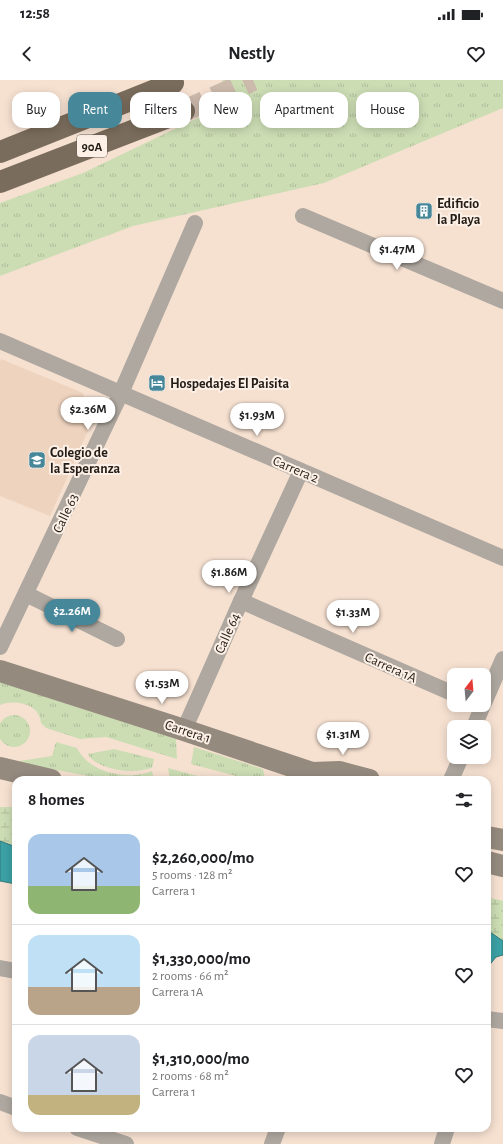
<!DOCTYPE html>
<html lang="en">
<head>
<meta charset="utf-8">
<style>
	:root { --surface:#fff; --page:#f6f6f6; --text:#202124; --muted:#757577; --line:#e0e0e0; --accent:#47879a }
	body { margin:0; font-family:"Alegreya Sans",sans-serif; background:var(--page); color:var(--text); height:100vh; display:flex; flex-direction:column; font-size:15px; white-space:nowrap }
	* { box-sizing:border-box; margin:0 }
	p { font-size:13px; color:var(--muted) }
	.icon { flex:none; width:22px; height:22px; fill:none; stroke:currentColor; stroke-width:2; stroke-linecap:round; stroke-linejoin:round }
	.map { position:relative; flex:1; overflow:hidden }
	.details { position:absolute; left:12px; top:696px; width:479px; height:356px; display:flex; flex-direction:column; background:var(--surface); border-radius:12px; box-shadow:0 2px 10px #0003 }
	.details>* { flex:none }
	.hud { position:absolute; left:12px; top:12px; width:479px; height:36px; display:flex; gap:8px }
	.needle { width:26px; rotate:16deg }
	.tools { position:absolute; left:447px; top:588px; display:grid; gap:8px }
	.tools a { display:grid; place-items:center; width:44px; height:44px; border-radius:8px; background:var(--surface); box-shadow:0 2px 10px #0003; font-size:20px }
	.price { position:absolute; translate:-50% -34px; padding:0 9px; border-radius:14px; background:#fff; color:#222; font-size:13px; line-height:26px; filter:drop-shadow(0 1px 2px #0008) }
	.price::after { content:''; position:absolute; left:50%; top:24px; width:12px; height:9px; margin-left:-6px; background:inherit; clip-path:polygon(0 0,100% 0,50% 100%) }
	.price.current { background:var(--accent); color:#fff }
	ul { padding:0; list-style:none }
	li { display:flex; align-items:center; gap:12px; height:100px; padding:0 16px }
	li+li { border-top:1px solid var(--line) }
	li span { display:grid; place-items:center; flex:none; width:112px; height:80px; border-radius:12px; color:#555 }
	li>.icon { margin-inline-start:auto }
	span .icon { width:48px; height:48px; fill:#fffc; stroke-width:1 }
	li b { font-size:17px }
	h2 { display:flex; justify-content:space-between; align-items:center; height:48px; padding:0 16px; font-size:17px }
	.pill { padding:0 14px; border-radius:12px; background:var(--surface); box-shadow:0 2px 10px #0003; font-size:14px; line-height:36px }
	.pill.current { background:var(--accent); color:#fff }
	.status { display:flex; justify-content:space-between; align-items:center; height:28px; padding:0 20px; background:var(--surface); direction:ltr }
	.status svg { height:11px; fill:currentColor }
	header { display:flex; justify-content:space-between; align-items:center; height:52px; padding:0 16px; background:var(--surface); font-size:18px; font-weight:600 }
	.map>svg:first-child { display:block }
	.built { fill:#eed3be }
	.grass { fill:url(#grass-tufts) }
	.wetland { fill:url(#wetland-marsh) }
	.water { fill:#3ba1a5; stroke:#34797a }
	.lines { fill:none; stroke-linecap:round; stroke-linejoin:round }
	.trunk-tunnel { stroke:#ccbaac; stroke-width:22; stroke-dasharray:22 11; stroke-linecap:butt }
	.minor { stroke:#afa8a0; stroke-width:16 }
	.secondary { stroke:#958a7e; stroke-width:22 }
	.trunk { stroke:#7a6c5c; stroke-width:22 }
	.labels { text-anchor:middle; stroke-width:4; stroke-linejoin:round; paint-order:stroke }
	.shield { fill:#fdf0e6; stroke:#655c55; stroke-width:1 }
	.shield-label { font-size:13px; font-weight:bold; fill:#241d17 }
	.poi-label { font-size:14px; font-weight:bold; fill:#241d17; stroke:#fdf0e6; text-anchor:start }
	.street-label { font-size:14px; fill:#241d17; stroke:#fdf0e6 }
</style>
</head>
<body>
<div class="status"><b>12:58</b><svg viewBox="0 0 49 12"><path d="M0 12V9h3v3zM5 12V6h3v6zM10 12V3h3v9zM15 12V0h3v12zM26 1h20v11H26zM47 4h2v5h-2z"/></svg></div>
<header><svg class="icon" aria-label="back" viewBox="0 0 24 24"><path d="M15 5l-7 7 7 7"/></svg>Nestly<svg class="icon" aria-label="heart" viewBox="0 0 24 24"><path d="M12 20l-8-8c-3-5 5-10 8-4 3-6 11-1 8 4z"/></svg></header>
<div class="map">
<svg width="503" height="1064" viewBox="0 0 503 1064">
	<defs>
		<pattern id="grass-tufts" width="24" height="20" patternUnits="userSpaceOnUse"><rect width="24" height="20" fill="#ccddb4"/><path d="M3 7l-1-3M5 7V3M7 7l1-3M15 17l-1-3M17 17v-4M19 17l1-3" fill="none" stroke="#afbd9a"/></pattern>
		<pattern id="wetland-marsh" width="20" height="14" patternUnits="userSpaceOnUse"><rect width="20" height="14" fill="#ccddb4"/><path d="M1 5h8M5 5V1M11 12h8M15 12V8" fill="none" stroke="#afbd9a"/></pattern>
	</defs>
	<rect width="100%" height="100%" fill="#f6e1d1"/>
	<polygon class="built" points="1,279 83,313 91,344 50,436 0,416 0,282"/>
	<g class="grass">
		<polygon points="222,0 503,0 503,28 324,103 133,146 0,196 0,123 83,93 231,22"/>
		<path d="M0,602L176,659L177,679L106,657L80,659L46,648L41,643C40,624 15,619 0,625Z"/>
		<circle cx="14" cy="651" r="16"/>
		<path d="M56,662L77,668C89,693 128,701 152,691L154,700H110L13,682L52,676Z"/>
		<polygon points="194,667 263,689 265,700 251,700 191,684"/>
		<path d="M114,669L154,679L152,688C146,689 139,691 133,691C121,692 93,686 88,674Z"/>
		<polygon points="168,688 212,700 170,700"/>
	</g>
	<g class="wetland">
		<polygon points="0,727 16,727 16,767 0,761"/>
		<polygon points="487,817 503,821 503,861 487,850"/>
	</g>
	<g class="water">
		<polygon points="0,761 16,767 16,804 0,801"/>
		<polygon points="487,850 503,861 503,875 496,877 487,888"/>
	</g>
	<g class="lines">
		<polyline class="trunk-tunnel" points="184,31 253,0"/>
		<g class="minor">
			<polyline points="303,136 503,221"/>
			<polyline points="0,261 503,478"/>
			<polyline points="26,514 117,559"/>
			<polyline points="241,521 454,614"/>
			<polyline points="0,567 121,313 195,143"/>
			<polyline points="484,623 503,579"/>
			<polyline points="474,647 483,625"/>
			<polyline points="184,650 241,521 301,391"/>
			<polyline points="451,700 461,677"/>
			<polyline points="0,888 16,891"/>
			<polyline points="487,939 503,941"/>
			<polyline points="0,1022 16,1028"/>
			<polyline points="77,1048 126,1064"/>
			<polyline points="272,1064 278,1048"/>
			<polyline points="442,1064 447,1048"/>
		</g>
		<g class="secondary">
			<polyline points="0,591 184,650 312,693 328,700"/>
			<polyline points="0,688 51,700"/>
			<polyline points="313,693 339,692 369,700"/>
			<polyline points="487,757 503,760"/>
			<polyline points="487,782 503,786"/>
		</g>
		<g class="trunk">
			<polyline points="0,72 173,3"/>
			<polyline points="0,102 184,31"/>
		</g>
	</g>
	<defs>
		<symbol id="building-square" viewBox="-11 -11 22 22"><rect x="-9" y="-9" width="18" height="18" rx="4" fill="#47879a" stroke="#fdf0e6"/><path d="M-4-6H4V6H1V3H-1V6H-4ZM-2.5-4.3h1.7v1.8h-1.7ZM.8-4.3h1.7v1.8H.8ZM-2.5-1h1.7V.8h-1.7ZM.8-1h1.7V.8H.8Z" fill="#fff"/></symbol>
		<symbol id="hotel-square" viewBox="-11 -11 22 22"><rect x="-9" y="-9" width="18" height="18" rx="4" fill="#47879a" stroke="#fdf0e6"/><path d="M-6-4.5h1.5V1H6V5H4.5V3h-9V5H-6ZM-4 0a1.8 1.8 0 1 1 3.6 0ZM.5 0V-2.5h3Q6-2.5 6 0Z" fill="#fff"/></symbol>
		<symbol id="university-square" viewBox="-11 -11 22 22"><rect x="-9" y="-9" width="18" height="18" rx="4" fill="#47879a" stroke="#fdf0e6"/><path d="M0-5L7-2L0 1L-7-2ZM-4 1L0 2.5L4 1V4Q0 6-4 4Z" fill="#fff"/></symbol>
	</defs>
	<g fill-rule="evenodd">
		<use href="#building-square" x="414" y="121" width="20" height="20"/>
		<use href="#hotel-square" x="147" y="293" width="20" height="20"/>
		<use href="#university-square" x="27" y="370" width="20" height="20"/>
	</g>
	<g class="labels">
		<rect class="shield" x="77" y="55" width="30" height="22" rx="3"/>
		<g class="shield-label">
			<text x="92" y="71">90A</text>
		</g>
		<g class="poi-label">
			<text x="437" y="128">Edificio<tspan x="437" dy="16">la Playa</tspan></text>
			<text x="170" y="308">Hospedajes El Paisita</text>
			<text x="50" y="377">Colegio de<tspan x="50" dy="16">la Esperanza</tspan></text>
		</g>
		<g class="street-label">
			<text transform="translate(296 389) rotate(23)" y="5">Carrera 2</text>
			<text transform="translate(65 433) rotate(-65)" y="5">Calle 63</text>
			<text transform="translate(227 553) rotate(-66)" y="5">Calle 64</text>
			<text transform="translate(391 587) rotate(24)" y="5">Carrera 1A</text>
			<text transform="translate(188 651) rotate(18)" y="5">Carrera 1</text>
		</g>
	</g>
</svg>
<div class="tools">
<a><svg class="needle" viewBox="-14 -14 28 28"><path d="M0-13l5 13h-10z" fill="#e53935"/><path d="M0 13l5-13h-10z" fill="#757577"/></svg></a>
<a><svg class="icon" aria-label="layers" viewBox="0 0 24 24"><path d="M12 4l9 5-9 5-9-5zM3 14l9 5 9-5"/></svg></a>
</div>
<b class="price" style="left:397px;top:191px">$1.47M</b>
<b class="price" style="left:88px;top:351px">$2.36M</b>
<b class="price" style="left:257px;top:357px">$1.93M</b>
<b class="price" style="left:229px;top:514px">$1.86M</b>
<b class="price current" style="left:72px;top:553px">$2.26M</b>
<b class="price" style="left:353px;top:554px">$1.33M</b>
<b class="price" style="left:162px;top:625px">$1.53M</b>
<b class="price" style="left:343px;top:676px">$1.31M</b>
<div class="hud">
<a class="pill">Buy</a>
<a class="pill current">Rent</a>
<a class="pill">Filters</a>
<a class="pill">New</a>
<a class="pill">Apartment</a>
<a class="pill">House</a>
</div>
<section class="details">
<h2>8 homes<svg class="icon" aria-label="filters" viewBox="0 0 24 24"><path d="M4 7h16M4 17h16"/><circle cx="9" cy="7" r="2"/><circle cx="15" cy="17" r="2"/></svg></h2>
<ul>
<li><span style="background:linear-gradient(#a9c7e8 65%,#8fb573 0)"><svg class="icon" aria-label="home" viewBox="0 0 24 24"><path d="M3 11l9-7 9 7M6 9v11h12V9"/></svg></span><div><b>$2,260,000/mo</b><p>5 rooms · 128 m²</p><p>Carrera 1</p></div><svg class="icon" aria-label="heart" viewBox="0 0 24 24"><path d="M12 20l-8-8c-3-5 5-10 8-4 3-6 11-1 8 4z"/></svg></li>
<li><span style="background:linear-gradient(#bfe0f5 65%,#b9a48a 0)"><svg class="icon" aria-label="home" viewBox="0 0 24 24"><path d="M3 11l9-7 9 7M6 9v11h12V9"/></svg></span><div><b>$1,330,000/mo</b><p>2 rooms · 66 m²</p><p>Carrera 1A</p></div><svg class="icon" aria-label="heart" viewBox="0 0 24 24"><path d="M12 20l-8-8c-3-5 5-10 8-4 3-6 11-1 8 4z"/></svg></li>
<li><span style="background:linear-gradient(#c9d6e8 75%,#c2b280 0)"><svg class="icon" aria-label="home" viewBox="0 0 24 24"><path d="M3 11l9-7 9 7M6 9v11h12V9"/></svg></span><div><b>$1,310,000/mo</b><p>2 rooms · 68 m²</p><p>Carrera 1</p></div><svg class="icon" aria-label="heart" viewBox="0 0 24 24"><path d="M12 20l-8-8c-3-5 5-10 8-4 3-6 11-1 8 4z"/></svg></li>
</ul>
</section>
</div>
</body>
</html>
